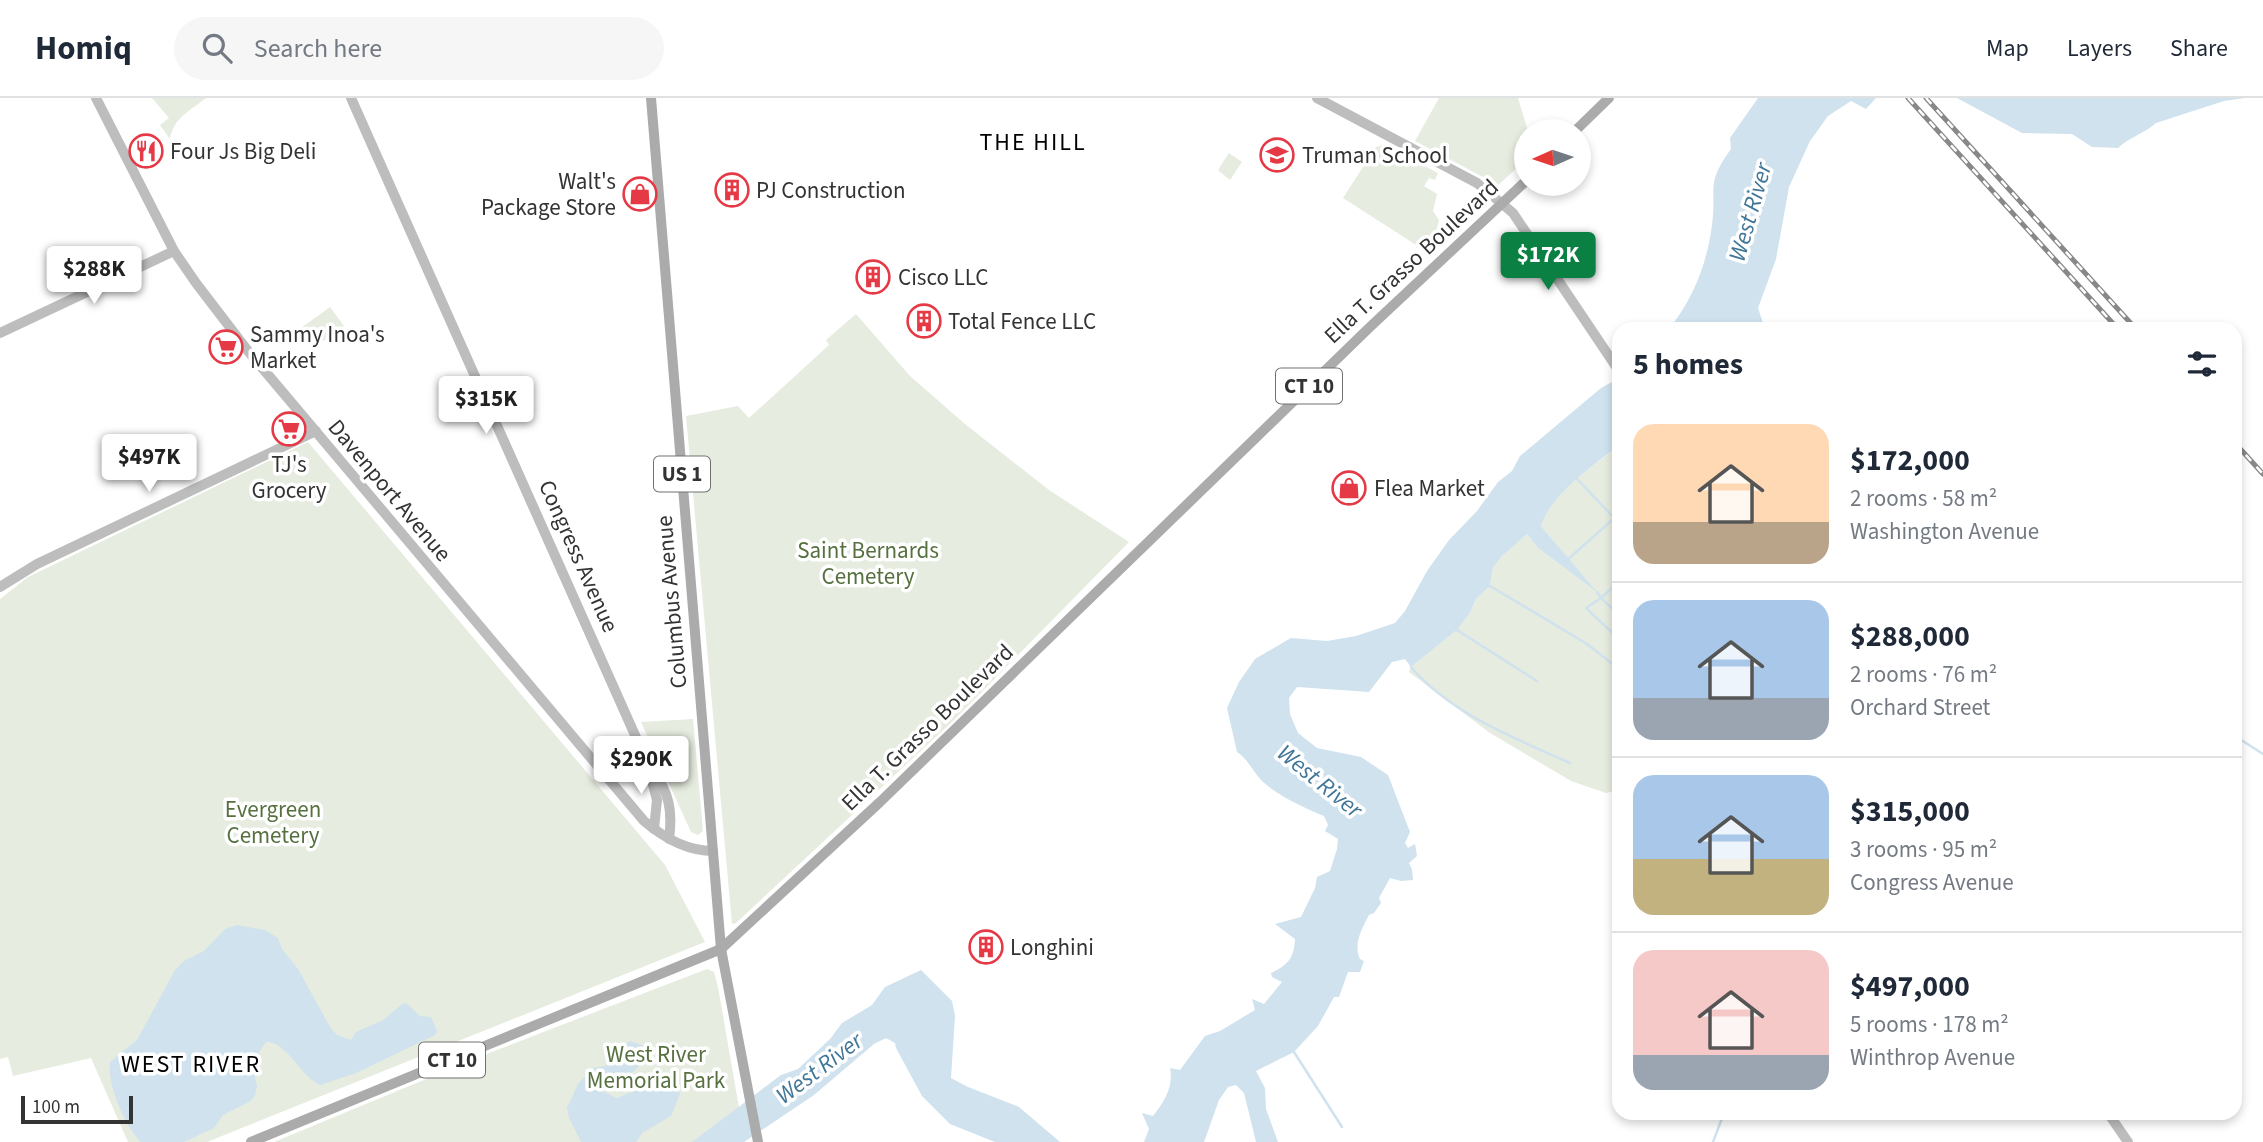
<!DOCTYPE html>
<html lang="en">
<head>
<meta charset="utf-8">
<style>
	:root { --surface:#fff; --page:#f6f6f7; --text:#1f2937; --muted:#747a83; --line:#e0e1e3; --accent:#0b8043 }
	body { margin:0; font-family:"Source Sans 3",sans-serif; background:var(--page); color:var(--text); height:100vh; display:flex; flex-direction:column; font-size:26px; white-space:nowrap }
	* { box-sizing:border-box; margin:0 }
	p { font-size:23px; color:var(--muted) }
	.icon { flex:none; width:38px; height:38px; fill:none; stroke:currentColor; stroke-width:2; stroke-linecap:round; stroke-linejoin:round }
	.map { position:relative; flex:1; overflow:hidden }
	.sheet { position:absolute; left:1612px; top:224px; width:630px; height:798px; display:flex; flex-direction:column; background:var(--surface); border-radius:21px; box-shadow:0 4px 10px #0003 }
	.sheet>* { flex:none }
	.needle { width:46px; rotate:267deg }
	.fabs { position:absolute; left:1514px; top:21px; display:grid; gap:14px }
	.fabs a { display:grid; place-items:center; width:77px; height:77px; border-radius:50%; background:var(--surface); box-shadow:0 4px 10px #0003; font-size:35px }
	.scale { position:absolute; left:21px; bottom:18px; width:112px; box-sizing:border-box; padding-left:7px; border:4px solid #333; border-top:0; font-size:19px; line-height:24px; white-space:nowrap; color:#333; -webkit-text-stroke:5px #fff; paint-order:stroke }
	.price { position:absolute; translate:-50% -60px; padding:0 16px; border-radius:7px; background:#fff; color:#222; font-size:23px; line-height:46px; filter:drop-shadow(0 2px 4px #0008) }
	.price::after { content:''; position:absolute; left:50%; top:42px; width:21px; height:16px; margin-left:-10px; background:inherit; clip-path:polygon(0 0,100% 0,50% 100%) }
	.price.active { background:var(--accent); color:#fff }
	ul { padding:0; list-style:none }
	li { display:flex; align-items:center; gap:21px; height:175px; padding:0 21px }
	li+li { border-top:2px solid var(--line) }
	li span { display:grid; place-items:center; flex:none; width:196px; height:140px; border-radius:21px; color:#555 }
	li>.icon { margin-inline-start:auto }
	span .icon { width:84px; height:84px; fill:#fffc; stroke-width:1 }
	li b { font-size:30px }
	h2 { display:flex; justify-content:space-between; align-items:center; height:84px; padding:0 21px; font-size:30px }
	header { display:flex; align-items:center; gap:42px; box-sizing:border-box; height:98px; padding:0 35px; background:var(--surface); border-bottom:2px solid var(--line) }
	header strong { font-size:33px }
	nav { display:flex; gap:38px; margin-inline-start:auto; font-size:24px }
	.search { width:490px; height:63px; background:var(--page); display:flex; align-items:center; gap:18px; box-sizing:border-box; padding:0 24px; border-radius:38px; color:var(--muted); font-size:26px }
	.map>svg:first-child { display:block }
	.green { fill:#e6ecdf }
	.water { fill:#cfe2ee }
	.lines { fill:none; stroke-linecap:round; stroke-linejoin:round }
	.stream { stroke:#cfe2ee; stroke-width:2.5 }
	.secondary { stroke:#bdbdbd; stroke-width:10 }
	.primary { stroke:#ababab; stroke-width:10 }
	.rail-casing { stroke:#888; stroke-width:5 }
	.rail { stroke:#fff; stroke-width:2.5; stroke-dasharray:8; stroke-linecap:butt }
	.labels { text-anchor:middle; stroke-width:7; stroke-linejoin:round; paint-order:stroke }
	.shield { fill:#fff; stroke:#707070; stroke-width:2 }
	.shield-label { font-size:21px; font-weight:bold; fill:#333 }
	.poi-label { font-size:23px; fill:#333; stroke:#fff; text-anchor:start }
	.street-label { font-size:23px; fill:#333; stroke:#fff }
	.park-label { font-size:23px; fill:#56703f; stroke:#fff }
	.neighbourhood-label { font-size:24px; letter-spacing:2px; fill:#000; stroke:#fff }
	.water-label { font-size:24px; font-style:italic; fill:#3f7597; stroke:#fff }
</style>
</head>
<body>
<header>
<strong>Homiq</strong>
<div class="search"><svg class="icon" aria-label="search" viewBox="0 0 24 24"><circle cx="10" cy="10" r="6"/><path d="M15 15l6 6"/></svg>Search here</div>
<nav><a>Map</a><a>Layers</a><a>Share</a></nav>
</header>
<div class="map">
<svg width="2263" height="1044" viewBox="0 0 2263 1044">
	<rect width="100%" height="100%" fill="#fff"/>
	<g class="green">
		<path d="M152,0H206C191,12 173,20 170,41L160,27L169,20Z"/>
		<polygon points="1439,0 1518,0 1528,33 1526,33 1526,62 1498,87 1415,43"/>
		<polygon points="1384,47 1438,75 1435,82 1429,80 1424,88 1437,96 1433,113 1439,122 1436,135 1440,143 1427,157 1424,152 1343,100 1376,49"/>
		<polygon points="1229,55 1242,64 1230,82 1218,72"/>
		<polygon points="330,209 344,228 315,249 301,230"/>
		<polygon points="856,216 910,278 965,326 1049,392 1129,444 955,621 736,825 732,826 686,318 738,308 749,320 829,247 826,242"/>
		<polygon points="308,344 665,767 705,844 207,1044 128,1044 91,960 13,978 8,959 0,961 0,501 28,479"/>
		<path d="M1619,348V692L1606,695L1571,683L1490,635L1409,574L1411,569L1457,532L1470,515L1476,501L1490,488L1493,470L1501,459L1527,436L1538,450L1595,492L1541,428C1551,396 1593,368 1619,348Z"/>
		<polygon points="693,621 703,733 698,737 691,734 641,624"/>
		<polygon points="707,871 714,874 718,889 745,1044 274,1044 489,955"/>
	</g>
	<g class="water">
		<path d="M1758,0H1876L1866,11L1851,3L1828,18L1810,43L1789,89L1776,161L1758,210L1764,228L1762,231H1669C1693,201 1707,166 1712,127C1717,89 1705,87 1731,51L1730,40Z"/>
		<path d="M1957,0H2245L2224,3L2156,25C2144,36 2129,39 2118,50L2092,49L2072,36L2022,35Z"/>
		<path d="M1619,280V348C1593,367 1551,397 1541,428L1597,494L1538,450L1527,436L1501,459L1493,470L1490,488L1476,501L1470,515L1457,532L1411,569L1405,561L1392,564L1369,594L1297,589L1289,600L1290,616L1298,635L1317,650L1361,659L1388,677L1410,734L1405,745L1408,750L1415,746L1417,758L1409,765L1412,771L1413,782L1401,783L1390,780L1379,800L1381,805L1374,815L1369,817C1362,830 1353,847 1360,861L1364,863L1360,874H1348L1339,899H1334L1318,928L1294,954L1256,973L1265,990L1266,1011L1278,1044H1256L1244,995L1236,987L1228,989L1219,1002L1204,1044H1144L1149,1031L1142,1015L1153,1018C1164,1004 1174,988 1170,970L1180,972L1205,938L1220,933L1255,912L1252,901L1264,906L1282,884L1272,879L1271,875C1288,867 1294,860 1295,841L1275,826L1301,819L1315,790L1317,779L1330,773L1337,751L1338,741L1325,733L1328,727L1324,718C1305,710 1278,698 1262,683C1253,674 1248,661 1237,654L1227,610L1239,584L1255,561L1291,540L1327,543L1356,538L1395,525L1405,513L1427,473L1449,442L1477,413L1498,384L1512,373L1520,358L1601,290Z"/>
		<path d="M237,827L265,832L278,840L282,851L298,871L330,929L337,937L351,942L356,934L383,922L402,906L406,905L420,918L431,919L437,933L435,937L356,975L320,987C300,978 286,942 266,944L259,954L254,975L257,988L255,998L249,1004L223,1017L214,1030L184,1044H141C125,1029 107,986 110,964L137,942L175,872L184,863L204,853L225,831Z"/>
		<polygon points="921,872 952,903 955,918 951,980 968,989 1019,1009 1060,1044 995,1044 950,1026 922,998 896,950 895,945 886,940 874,946 814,997 744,1044 692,1044 781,977 798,971 830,941 842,925 872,907 885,889"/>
		<path d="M630,943L642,947L645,962C637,968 626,984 619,986C614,987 608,984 602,985L604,994L617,1000L637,992L655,971L669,979L680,996L671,1018L642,1035L636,1044H581L569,1020L567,1010L578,986L593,970L616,966L622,948Z"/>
	</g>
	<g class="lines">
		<g class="stream">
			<polyline points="1577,381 1619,425"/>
			<polyline points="1566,463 1619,416"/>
			<polyline points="1619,484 1601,500 1619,517"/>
			<polyline points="1490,488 1587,546 1619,571"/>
			<polyline points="1597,494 1601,500 1586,510 1619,541"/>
			<polyline points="1457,532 1537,583"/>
			<path d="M1411,569C1451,616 1515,640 1570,665"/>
			<polyline points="2235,638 2263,656"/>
			<polyline points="1294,954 1342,1029"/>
			<polyline points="1713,1044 1724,1015"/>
		</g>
		<g class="secondary">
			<path d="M96,0L174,153L196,185L248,253L644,723C664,740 686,753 713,753"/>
			<polyline points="351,0 647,664 657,702 654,731"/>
			<polyline points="1317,0 1477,85 1513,115 1619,273"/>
			<polyline points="0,235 174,153"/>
			<polyline points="0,489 37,466 316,333"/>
			<path d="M652,670C669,695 673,712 669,741"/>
			<polyline points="2108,1015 2128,1044"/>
		</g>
		<g class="primary">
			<polyline points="651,0 721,851 758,1044"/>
			<polyline points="1575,33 1609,0"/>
			<polyline points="251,1044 721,851 880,704 1371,228 1526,83"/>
		</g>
		<defs>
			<g id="rail">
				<polyline points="1908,0 2118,231"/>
				<polyline points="1926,0 2136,231"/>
				<polyline points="2235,345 2263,376"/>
			</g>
		</defs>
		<use href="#rail" class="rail-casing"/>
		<use href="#rail" class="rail"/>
	</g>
	<defs>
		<symbol id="restaurant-ring" viewBox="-11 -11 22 22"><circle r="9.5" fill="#fff" stroke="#e63946" stroke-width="1.5"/><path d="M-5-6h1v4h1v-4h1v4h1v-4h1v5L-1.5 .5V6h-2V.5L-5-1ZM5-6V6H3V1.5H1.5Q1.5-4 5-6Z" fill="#e63946"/></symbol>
		<symbol id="school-ring" viewBox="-11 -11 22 22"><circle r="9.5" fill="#fff" stroke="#e63946" stroke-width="1.5"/><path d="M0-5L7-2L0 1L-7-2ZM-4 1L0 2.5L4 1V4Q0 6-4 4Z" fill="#e63946"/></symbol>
		<symbol id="building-ring" viewBox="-11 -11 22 22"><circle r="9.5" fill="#fff" stroke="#e63946" stroke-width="1.5"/><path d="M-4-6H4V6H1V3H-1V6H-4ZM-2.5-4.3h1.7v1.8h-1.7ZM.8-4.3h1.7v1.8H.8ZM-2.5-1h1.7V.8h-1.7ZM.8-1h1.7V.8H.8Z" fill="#e63946"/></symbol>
		<symbol id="shop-ring" viewBox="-11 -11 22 22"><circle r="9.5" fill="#fff" stroke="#e63946" stroke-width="1.5"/><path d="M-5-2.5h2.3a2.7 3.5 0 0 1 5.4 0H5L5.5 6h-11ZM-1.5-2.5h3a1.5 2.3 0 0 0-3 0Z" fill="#e63946"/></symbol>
		<symbol id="supermarket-ring" viewBox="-11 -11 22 22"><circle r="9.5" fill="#fff" stroke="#e63946" stroke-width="1.5"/><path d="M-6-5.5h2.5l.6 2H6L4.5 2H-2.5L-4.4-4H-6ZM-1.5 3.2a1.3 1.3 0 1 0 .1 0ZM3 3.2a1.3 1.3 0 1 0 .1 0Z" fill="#e63946"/></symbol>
	</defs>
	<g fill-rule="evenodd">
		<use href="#restaurant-ring" x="127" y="34" width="38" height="38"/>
		<use href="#school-ring" x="1258" y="38" width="38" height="38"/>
		<use href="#building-ring" x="713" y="73" width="38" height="38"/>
		<use href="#shop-ring" x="621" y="77" width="38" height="38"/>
		<use href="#building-ring" x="854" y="160" width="38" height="38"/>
		<use href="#building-ring" x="905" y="204" width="38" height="38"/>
		<use href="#supermarket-ring" x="207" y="230" width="38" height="38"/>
		<use href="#supermarket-ring" x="270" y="312" width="38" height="38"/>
		<use href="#shop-ring" x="1330" y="371" width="38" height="38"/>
		<use href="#building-ring" x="967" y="830" width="38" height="38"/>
	</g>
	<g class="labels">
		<g class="shield">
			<rect x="1276" y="270.5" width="66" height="35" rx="5"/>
			<rect x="654" y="358.5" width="56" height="35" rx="5"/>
			<rect x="419" y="944.5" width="66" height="35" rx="5"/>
		</g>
		<g class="shield-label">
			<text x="1309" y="295">CT 10</text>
			<text x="682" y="383">US 1</text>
			<text x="452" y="969">CT 10</text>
		</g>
		<g class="poi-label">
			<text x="170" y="61">Four Js Big Deli</text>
			<text x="1302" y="65">Truman School</text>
			<text x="616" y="91" text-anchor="end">Walt's<tspan x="616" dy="26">Package Store</tspan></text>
			<text x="756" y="100">PJ Construction</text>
			<text x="898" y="187">Cisco LLC</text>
			<text x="948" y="231">Total Fence LLC</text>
			<text x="250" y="244">Sammy Inoa's<tspan x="250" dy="26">Market</tspan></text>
			<text x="289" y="374" text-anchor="middle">TJ's<tspan x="289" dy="26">Grocery</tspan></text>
			<text x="1374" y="398">Flea Market</text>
			<text x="1010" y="857">Longhini</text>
		</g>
		<g class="street-label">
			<text transform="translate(1411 163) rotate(-43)" y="8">Ella T. Grasso Boulevard</text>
			<text transform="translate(390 392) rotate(50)" y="8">Davenport Avenue</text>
			<text transform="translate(579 458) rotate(66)" y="8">Congress Avenue</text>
			<text transform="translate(671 504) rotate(-95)" y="8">Columbus Avenue</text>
			<text transform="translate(927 629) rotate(-44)" y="8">Ella T. Grasso Boulevard</text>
		</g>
		<g class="park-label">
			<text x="868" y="460">Saint Bernards<tspan x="868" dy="26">Cemetery</tspan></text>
			<text x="273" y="719">Evergreen<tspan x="273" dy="26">Cemetery</tspan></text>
			<text x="656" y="964">West River<tspan x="656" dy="26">Memorial Park</tspan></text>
		</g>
		<g class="neighbourhood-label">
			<text x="1033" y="52">THE HILL</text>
			<text x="191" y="974">WEST RIVER</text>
		</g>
		<g class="water-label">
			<text transform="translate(1750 114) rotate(-74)" y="8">West River</text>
			<text transform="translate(1320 683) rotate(39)" y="8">West River</text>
			<text transform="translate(819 970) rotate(-37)" y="8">West River</text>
		</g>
	</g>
</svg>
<div class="fabs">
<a><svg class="needle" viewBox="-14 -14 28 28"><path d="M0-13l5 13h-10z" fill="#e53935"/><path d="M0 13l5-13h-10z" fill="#747a83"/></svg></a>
</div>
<div class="scale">100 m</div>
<b class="price active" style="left:1548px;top:194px">$172K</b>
<b class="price" style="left:94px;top:208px">$288K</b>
<b class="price" style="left:486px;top:338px">$315K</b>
<b class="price" style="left:149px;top:396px">$497K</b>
<b class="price" style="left:641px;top:698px">$290K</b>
<section class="sheet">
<h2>5 homes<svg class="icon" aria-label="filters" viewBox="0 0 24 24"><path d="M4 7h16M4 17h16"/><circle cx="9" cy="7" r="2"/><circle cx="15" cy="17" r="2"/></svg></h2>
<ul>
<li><span style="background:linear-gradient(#ffd9b3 70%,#b9a48a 0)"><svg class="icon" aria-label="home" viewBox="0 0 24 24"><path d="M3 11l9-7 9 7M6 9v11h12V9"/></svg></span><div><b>$172,000</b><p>2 rooms · 58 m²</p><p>Washington Avenue</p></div></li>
<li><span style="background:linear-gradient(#a9c7e8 70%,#9aa5b1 0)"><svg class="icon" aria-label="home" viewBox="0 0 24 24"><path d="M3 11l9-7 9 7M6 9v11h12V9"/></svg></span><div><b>$288,000</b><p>2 rooms · 76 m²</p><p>Orchard Street</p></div></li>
<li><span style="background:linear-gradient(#a9c7e8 60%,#c2b280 0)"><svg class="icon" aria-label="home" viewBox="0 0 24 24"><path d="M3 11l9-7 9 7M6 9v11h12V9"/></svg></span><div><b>$315,000</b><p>3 rooms · 95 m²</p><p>Congress Avenue</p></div></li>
<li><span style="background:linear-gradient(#f6c9c9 75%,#9aa5b1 0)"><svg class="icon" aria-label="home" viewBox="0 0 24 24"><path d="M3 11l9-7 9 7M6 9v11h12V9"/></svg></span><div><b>$497,000</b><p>5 rooms · 178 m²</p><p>Winthrop Avenue</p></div></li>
</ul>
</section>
</div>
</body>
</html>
